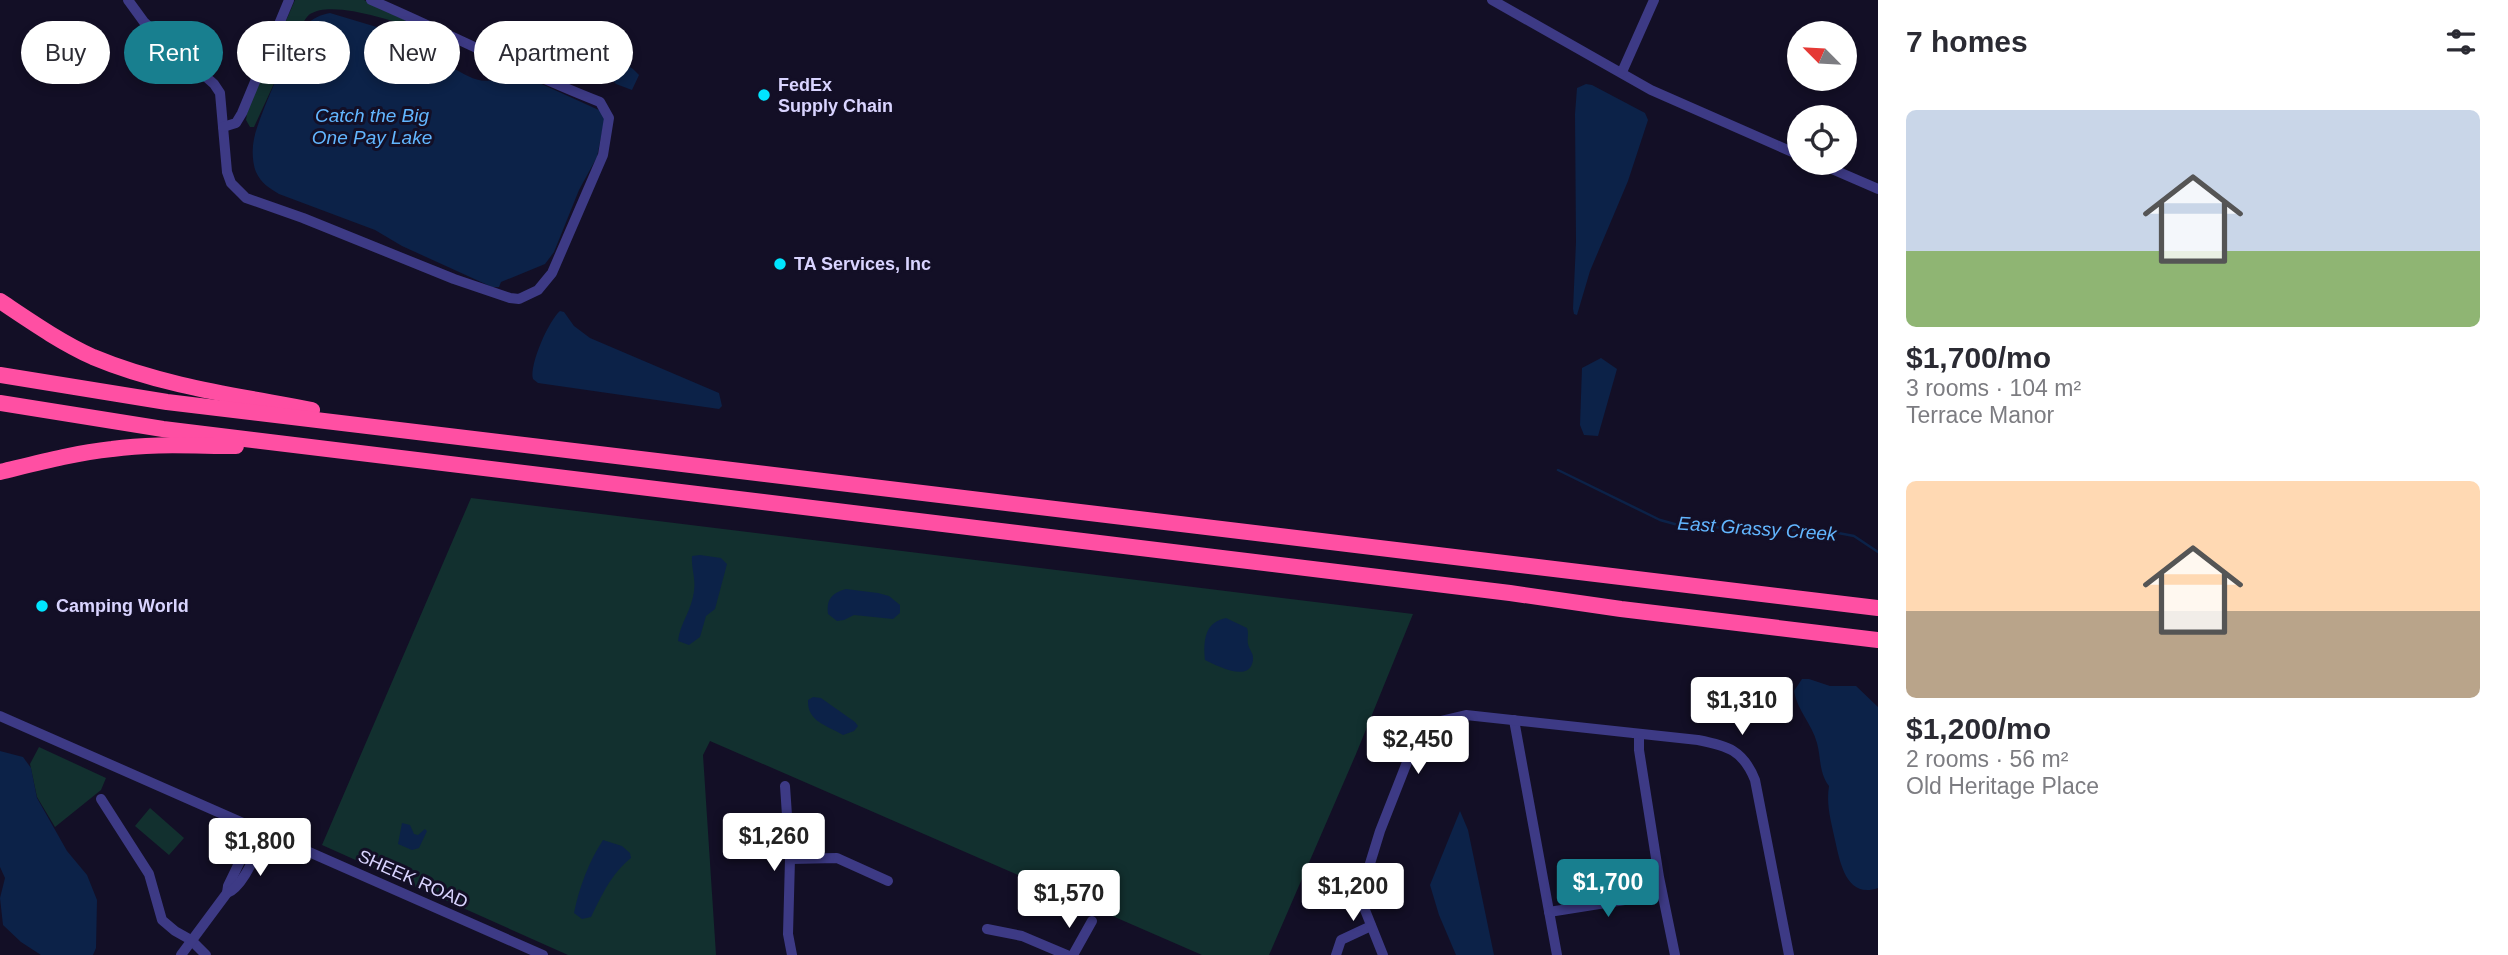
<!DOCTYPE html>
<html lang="en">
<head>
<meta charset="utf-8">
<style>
	:root { --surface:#fff; --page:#f7f7f7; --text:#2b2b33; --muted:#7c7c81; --accent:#187f8f }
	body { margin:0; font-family:Arial,sans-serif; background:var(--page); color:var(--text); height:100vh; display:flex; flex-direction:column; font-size:26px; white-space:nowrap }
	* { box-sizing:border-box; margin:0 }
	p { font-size:23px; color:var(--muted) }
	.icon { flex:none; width:38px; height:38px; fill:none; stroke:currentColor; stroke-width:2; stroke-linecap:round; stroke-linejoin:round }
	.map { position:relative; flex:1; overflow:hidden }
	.details { display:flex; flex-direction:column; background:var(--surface); width:630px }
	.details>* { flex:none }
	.banner { position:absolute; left:21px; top:21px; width:665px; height:63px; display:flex; gap:14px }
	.needle { width:46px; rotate:294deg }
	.fabs { position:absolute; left:1787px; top:21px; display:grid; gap:14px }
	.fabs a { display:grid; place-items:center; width:70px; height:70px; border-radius:50%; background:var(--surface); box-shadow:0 4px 10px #0003; font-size:35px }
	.price { position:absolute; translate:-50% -60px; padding:0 16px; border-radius:7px; background:#fff; color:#222; font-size:23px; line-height:46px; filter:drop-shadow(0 2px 4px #0008) }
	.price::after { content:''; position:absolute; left:50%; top:42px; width:21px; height:16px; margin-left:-10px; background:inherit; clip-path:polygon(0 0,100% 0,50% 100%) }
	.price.active { background:var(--accent); color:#fff }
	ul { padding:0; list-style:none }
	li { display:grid; align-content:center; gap:14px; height:371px; padding:0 28px }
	li span { display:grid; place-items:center; height:217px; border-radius:10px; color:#555 }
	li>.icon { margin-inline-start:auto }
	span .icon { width:126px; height:126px; fill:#fffc; stroke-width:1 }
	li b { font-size:30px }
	h2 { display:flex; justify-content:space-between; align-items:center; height:84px; padding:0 28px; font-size:30px }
	.chip { padding:0 24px; border-radius:32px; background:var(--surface); box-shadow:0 4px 10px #0003; font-size:24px; line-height:63px }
	.chip.active { background:var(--accent); color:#fff }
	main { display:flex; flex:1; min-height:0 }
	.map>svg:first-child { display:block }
	.green { fill:#12302f }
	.water { fill:#0c2248 }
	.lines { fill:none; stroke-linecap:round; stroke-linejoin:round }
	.stream { stroke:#0c2248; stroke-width:2.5 }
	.minor { stroke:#3d3a85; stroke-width:10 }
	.highway { stroke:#ff4fa3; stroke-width:16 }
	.poi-dot { fill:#00e5ff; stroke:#130f26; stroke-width:2.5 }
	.labels { text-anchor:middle; stroke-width:6; stroke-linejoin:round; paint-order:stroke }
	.poi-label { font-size:18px; font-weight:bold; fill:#d9d4ff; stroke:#130f26; text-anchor:start }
	.street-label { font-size:18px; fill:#d9d4ff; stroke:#130f26 }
	.water-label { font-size:19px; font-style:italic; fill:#62b6ff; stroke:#130f26 }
</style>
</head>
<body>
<main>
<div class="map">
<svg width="1878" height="955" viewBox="0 0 1878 955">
	<rect width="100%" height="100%" fill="#130f26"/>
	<g class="green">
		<path d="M295,0H364L419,27L415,28C390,20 332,0 310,14C306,17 303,23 300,27L254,127H250L246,120L248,108Z"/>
		<polygon points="471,498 1413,614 1356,754 1269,955 1202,955 710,741 703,755 716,955 568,955 322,845"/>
		<polygon points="39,747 106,778 101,790 55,827 37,797 30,764"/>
		<polygon points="150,808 184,838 169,855 135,826"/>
	</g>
	<g class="water">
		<path d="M330,13L440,46L447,65C476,80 481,88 515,72L601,111L605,117L597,157L579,190L554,252L545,264L501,282L499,287H492L402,246L375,230L279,194C269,188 261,183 256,172C252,162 252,149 254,139C258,118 292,40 306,25C313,18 320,15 330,13Z"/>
		<polygon points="608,53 633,69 639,75 632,90 616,84 599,65 602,54"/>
		<polygon points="1586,84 1592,85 1645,113 1648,120 1628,181 1590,271 1577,315 1574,314 1573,309 1576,242 1575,114 1577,88"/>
		<path d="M560,311L564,312L574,326L590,338L719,393L722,406L719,409L538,383L533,379C529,365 549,320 560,311Z"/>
		<polygon points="1601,358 1617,369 1598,436 1584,435 1580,425 1582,368"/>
		<path d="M700,555L721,558L727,564L715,609L706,616L700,637L689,645L678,641C680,623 692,610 694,591C696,579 691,568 692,556Z"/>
		<path d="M846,589L878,593L889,596L900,605V613L893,619L854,615L844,620L837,621L828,614C826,599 832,593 846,589Z"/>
		<path d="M1226,618L1247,628C1249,633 1247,639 1248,644C1249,650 1254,653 1253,660C1250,684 1216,665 1205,660C1203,640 1205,622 1226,618Z"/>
		<path d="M1802,679H1809L1830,686H1856L1878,707V888C1846,899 1840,862 1835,840C1831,821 1826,805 1829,786C1819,773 1821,758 1817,743C1812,724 1797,710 1794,691Z"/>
		<path d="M813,697L821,698L855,722L858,726L854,731L843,735C827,725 807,722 808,700Z"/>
		<polygon points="0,751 23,757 31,768 37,798 67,851 87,875 97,900 96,948 93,955 41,955 21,942 3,925 0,898 5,878 0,867"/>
		<polygon points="1460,811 1468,830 1494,955 1456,955 1439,915 1430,885"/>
		<polygon points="402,823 410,825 414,834 418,835 425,829 427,831 419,848 412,850 398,844"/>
		<path d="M603,840L622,846L630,853L631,858C611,874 602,895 591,917L582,919L574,913C579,888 589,861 603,840Z"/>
	</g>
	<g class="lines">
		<polyline class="stream" points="1558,470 1660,520 1682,526 1833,532 1854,536 1878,552"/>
		<g class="minor">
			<path d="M128,0L144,22L214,84L220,93L227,172L231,183L246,198L303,218L454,279L510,298L519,299L538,290L552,273L603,155L609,118L600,102C522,72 448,33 371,0"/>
			<polyline points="1492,0 1651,90 1799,155"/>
			<polyline points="1622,72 1654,0"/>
			<polyline points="223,127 236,123 242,113 289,0"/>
			<polyline points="1818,163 1878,189"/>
			<polyline points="0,716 543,955"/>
			<polyline points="1514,720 1557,955"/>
			<polyline points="1639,735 1639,750 1659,877 1675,955"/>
			<polyline points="785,786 790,859 788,934 792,955"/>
			<polyline points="101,799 149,874 162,920 175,931 191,940 206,955"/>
			<polyline points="790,859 837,858 888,881"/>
			<polyline points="227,893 228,886 255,830"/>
			<polyline points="1549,912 1662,894"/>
			<polyline points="987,929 1022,936 1067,955"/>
			<path d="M181,955L227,893C243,888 258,849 266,834"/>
			<polyline points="1073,955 1092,921"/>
			<polyline points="1336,955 1341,940 1371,926"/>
			<path d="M1383,955L1365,910L1364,883L1380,831L1413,747L1432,723L1466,715L1698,740C1728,746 1743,750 1755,780L1789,955"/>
		</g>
		<g class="highway">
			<path d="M0,301C30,321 60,342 93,357C162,386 239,396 312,410"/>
			<polyline points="0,375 167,402 1878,608"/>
			<polyline points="0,403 163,429 1510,593 1621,609 1878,640"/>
			<path d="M0,472C37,463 74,453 112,449C153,443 195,446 236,446"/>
		</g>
	</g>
	<g class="poi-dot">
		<circle cx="764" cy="95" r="7"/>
		<circle cx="780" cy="264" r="7"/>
		<circle cx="42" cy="606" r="7"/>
	</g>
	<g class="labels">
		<g class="poi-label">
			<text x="778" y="91">FedEx<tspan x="778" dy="21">Supply Chain</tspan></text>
			<text x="794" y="270">TA Services, Inc</text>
			<text x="56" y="612">Camping World</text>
		</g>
		<g class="street-label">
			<text transform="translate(413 879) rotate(24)" y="6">SHEEK ROAD</text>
		</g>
		<g class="water-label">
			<text x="372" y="122">Catch the Big<tspan x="372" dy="22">One Pay Lake</tspan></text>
			<text transform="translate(1757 528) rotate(4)" y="7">East Grassy Creek</text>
		</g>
	</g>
</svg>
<div class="fabs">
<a><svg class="needle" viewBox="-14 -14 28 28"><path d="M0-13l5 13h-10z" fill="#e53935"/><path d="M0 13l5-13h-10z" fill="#7c7c81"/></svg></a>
<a><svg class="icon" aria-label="locate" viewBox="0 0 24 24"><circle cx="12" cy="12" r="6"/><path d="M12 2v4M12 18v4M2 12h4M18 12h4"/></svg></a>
</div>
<b class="price" style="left:1742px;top:737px">$1,310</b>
<b class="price" style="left:1418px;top:776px">$2,450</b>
<b class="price" style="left:774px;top:873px">$1,260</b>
<b class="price" style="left:260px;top:878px">$1,800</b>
<b class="price active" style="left:1608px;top:919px">$1,700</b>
<b class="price" style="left:1353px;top:923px">$1,200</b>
<b class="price" style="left:1069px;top:930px">$1,570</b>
<div class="banner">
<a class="chip">Buy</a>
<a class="chip active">Rent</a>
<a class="chip">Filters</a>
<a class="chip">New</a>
<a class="chip">Apartment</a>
</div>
</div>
<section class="details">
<h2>7 homes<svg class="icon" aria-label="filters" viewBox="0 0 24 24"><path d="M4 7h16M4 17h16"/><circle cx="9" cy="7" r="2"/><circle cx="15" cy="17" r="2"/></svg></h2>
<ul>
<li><span style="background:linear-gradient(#c9d6e8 65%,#8fb573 0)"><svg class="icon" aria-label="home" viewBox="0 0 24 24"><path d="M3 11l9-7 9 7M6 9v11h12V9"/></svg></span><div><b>$1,700/mo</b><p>3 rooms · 104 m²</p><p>Terrace Manor</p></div></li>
<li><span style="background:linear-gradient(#ffd9b3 60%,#b9a48a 0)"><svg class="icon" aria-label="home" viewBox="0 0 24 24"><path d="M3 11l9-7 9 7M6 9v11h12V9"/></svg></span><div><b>$1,200/mo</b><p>2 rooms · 56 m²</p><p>Old Heritage Place</p></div></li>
</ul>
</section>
</main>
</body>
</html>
